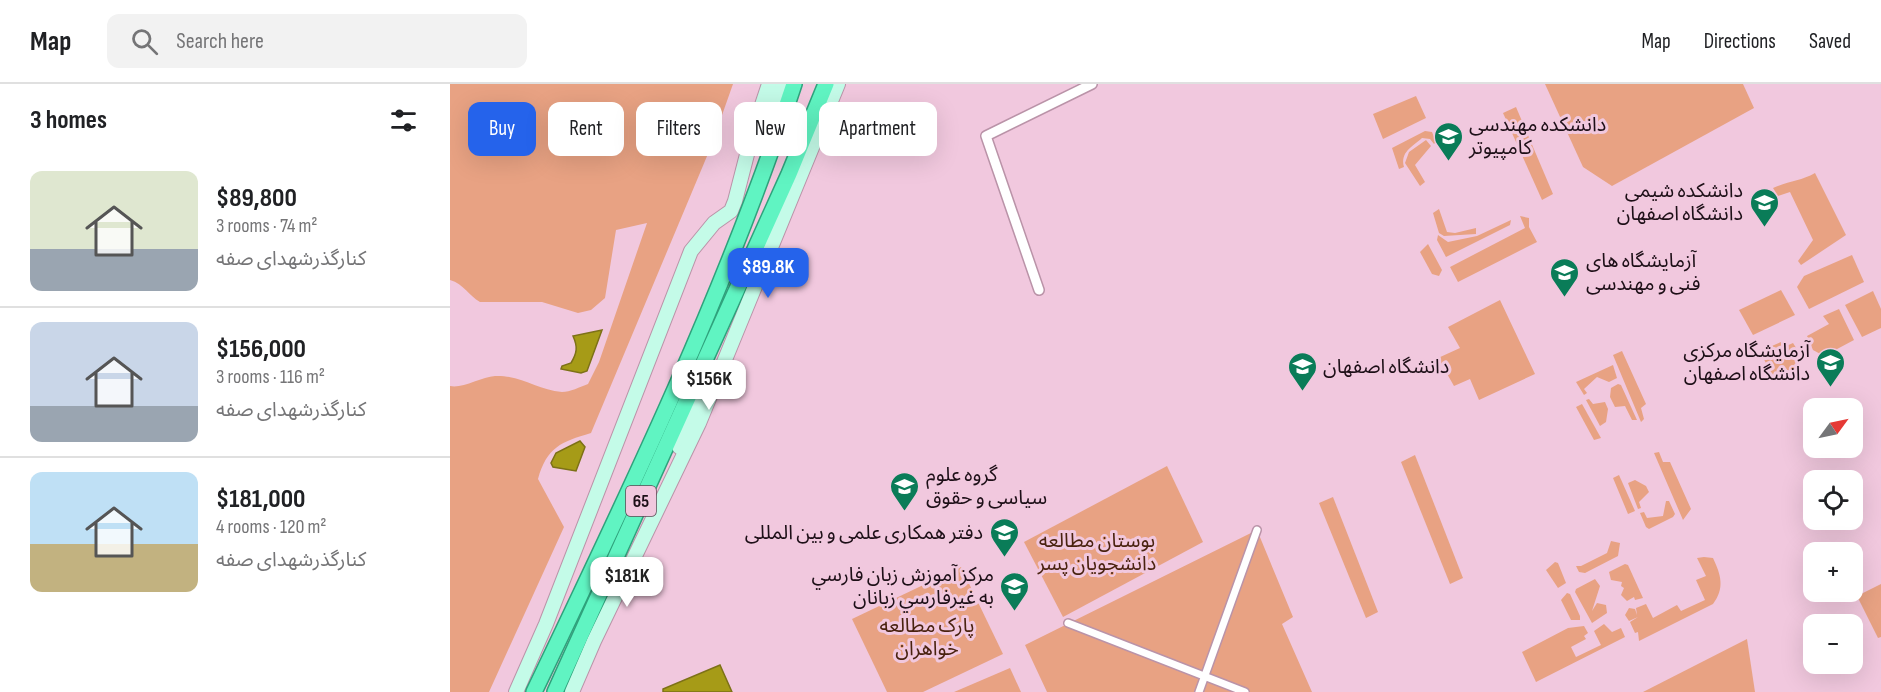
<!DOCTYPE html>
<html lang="en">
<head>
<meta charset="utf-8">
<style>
	:root { --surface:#fff; --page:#f2f2f2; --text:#202124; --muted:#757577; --line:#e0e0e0; --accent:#2563eb }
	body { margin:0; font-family:"Sofia Sans Condensed","Noto Sans Arabic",sans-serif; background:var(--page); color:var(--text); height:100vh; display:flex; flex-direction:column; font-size:22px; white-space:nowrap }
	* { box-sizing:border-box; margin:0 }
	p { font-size:20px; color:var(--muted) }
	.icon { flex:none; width:33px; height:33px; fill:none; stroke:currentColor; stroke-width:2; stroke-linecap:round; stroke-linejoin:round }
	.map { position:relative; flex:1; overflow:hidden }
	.details { display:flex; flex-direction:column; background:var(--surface); width:450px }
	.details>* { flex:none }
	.guide { position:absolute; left:18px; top:18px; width:570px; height:54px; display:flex; gap:12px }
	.needle { width:39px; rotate:57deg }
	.tools { position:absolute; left:1353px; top:314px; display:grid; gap:12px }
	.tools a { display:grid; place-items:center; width:60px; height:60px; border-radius:12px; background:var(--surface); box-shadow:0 6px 24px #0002; font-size:30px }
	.price { position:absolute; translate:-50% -51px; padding:0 14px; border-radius:12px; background:#fff; color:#222; font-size:20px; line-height:39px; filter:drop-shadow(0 2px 3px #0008) }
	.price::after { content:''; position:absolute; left:50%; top:36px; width:18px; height:14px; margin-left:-9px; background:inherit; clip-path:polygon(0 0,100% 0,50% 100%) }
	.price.active { background:var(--accent); color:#fff }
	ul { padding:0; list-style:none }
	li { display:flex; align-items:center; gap:18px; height:150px; padding:0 30px }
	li+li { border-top:2px solid var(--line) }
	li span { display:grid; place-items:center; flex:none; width:168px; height:120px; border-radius:12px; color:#555 }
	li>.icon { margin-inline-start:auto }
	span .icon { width:72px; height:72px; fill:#fffc; stroke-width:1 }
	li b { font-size:26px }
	h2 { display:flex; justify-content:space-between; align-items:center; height:72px; padding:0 30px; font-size:26px }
	.tag { padding:0 21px; border-radius:12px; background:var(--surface); box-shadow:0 6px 24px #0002; font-size:21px; line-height:54px }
	.tag.active { background:var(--accent); color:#fff }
	header { display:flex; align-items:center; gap:36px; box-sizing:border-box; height:84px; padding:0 30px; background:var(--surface); border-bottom:2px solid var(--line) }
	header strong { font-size:28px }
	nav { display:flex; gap:33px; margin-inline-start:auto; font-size:21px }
	.search { width:420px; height:54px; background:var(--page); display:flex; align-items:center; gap:15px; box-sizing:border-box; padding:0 21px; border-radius:12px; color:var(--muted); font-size:22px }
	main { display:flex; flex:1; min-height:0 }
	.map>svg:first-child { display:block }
	.green { fill:#e8a283 }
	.water { fill:#a69b17; stroke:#7d7117; stroke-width:1.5 }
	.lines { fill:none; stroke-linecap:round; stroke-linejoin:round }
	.pedestrian-casing { stroke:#ba93a8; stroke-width:10 }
	.minor-casing { stroke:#ba93a8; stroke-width:12 }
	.secondary-casing { stroke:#ba93a8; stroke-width:16 }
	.trunk-casing { stroke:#2fa27c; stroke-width:18 }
	.pedestrian { stroke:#fff; stroke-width:7 }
	.minor { stroke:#fff; stroke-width:9 }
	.secondary { stroke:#c4fbe8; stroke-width:14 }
	.trunk { stroke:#60f4c2; stroke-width:15 }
	.labels { text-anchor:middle; stroke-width:6; stroke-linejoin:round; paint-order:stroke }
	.shield { fill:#f1c8de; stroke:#5d4653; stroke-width:1.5 }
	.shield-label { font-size:18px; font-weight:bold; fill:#1d0f17 }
	.poi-label { font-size:20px; fill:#1d0f17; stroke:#f1c8de; text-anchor:start }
	.park-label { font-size:20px; fill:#49220f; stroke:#f1c8de }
</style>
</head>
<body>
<header>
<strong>Map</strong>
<div class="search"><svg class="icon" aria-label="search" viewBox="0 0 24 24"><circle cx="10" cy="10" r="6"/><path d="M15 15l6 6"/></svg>Search here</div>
<nav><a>Map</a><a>Directions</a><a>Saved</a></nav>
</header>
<main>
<section class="details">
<h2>3 homes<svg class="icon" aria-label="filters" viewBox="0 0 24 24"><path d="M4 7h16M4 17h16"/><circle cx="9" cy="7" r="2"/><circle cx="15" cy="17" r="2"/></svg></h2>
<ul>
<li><span style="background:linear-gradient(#dfe7d0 65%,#9aa5b1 0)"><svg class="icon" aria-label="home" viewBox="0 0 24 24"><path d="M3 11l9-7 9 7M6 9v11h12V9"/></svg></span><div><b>$89,800</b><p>3 rooms · 74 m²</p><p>کنارگذرشهدای صفه</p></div></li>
<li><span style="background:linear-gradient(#c9d6e8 70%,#9aa5b1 0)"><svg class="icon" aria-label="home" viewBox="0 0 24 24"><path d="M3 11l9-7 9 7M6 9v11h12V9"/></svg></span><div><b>$156,000</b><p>3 rooms · 116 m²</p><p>کنارگذرشهدای صفه</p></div></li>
<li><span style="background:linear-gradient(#bfe0f5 60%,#c2b280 0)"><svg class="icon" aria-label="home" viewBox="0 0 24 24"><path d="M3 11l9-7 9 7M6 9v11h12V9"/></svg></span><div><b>$181,000</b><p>4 rooms · 120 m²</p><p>کنارگذرشهدای صفه</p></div></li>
</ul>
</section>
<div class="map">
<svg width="1431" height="608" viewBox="0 0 1431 608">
	<rect width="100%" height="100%" fill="#f1c8de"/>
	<g class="green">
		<path d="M0,0H283L260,65L141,349C111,358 97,363 88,395L114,443L39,608H0V302C12,305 31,293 45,292C72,291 87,306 112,308C120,308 130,303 138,300L149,278L197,139L166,146L155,214L141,226L128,229L92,218H30C19,212 14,200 0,196Z"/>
		<polygon points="1095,0 1293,0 1304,24 1162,102 1133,83"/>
		<polygon points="966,12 976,34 933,55 923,30"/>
		<polygon points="1066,23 1103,110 1092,116 1053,29"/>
		<path d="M975,47L982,48L986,58L984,60L980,55L972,54C962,63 950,68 954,83L949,85L942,64Z"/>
		<polygon points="976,56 981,62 965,81 975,98 970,102 955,79 959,68"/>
		<path d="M1365,89L1396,151L1351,181L1348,177L1363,156L1340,108L1328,112L1323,104C1338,97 1351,97 1365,89Z"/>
		<polygon points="989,125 997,148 1005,149 1026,144 1026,150 994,152 989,149 983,129"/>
		<polygon points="1070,132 1079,134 1079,143 1087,158 1008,198 1000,183 1075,144"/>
		<polygon points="1061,136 1060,141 996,173 987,156 988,151 998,158 1027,152"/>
		<polygon points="978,160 992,186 989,192 982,190 970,168"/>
		<polygon points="1402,171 1414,198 1359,225 1347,203 1354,192"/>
		<polygon points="1331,206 1345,231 1303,251 1289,226"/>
		<polygon points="1423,207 1431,225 1431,244 1412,253 1395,221"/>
		<polygon points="1050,216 1085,290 1029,316 1020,295 1004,302 988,274 1010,264 998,243"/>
		<polygon points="1389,225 1404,256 1374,272 1363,266 1357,252 1379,240 1373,232"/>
		<polygon points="1331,258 1334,263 1343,259 1352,273 1347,276 1351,286 1324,296 1310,267"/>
		<polygon points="1172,267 1196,320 1191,324 1194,335 1191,338 1163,271"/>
		<polygon points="1163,281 1167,294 1159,298 1147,293 1134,305 1137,309 1134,311 1126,298"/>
		<polygon points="1168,300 1171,301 1187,336 1182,336 1175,322 1165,323 1160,313 1161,304"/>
		<polygon points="1139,315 1143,320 1155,318 1158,325 1156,338 1150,342 1136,316"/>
		<polygon points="1132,320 1151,354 1144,356 1126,323"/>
		<polygon points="1209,368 1213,378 1220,378 1241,425 1233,436 1204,369"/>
		<polygon points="965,371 1013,494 1000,500 951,378"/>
		<polygon points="717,382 753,458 613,533 574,458"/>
		<polygon points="1169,391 1185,427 1178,430 1163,394"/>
		<polygon points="1185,396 1196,402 1199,408 1189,418 1191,424 1188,425 1178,399"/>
		<polygon points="883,413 928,528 916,534 869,419"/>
		<polygon points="1216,417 1219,417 1225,430 1223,433 1199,445 1196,443 1190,429 1194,428 1197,434 1213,432"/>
		<polygon points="807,446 843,533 832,540 862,608 597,608 575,561"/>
		<polygon points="1161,457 1170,459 1168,472 1135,489 1129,488 1126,482 1131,482 1157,469"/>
		<path d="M1254,473L1263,474C1271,491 1275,504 1263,520L1189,557L1188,548L1185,549L1180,538L1188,533L1179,537L1175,531L1179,524L1185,525L1187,531L1186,524L1196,520L1203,534L1227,521L1231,527L1255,516L1246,496L1256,492L1247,474Z"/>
		<polygon points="1105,478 1108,479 1116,499 1108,504 1096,486"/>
		<polygon points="1175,480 1178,481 1193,514 1185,516 1184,513 1177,517 1171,511 1174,504 1171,502 1172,498 1161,496 1159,488"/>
		<polygon points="511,483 553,570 473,608 437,608 402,535"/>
		<polygon points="1145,495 1150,502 1142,527 1147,519 1156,521 1157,529 1142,539 1125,508 1126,505"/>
		<polygon points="1431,500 1431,553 1428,554 1407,512"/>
		<polygon points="1117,509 1120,510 1130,532 1130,536 1121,536 1111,516"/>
		<polygon points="1154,540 1162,548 1171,544 1175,553 1086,598 1072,568 1118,544 1134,542 1138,549 1134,552 1136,555 1121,563 1126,573 1151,561 1144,547"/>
		<polygon points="1297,555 1305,608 1193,608"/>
		<polygon points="560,584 571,608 504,608"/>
	</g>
	<g class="water">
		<path d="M152,246L137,287L131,289L111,285L112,282L121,279C127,269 128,263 123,252Z"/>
		<polygon points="130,357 135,363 126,387 103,383 101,379 106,369"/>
		<polygon points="270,581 282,608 213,608 213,605"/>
	</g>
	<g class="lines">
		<defs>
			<g id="pedestrian">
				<polyline points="618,539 795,608"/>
				<polyline points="749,608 807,446"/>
			</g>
			<polyline id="minor" points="589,206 536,52 642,0"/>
			<g id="secondary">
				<polyline points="319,60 330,0"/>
				<polyline points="229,363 251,298"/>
				<polyline points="66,608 96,540 241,167 264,139 281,127 285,117 302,51 319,0"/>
				<polyline points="122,608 144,557 249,339 388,0"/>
			</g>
			<g id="trunk">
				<path d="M84,608C179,409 275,210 344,0"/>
				<polyline points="105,608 339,90 376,0"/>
			</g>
		</defs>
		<use href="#pedestrian" class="pedestrian-casing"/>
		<use href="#minor" class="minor-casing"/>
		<use href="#secondary" class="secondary-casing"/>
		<use href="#trunk" class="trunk-casing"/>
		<use href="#pedestrian" class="pedestrian"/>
		<use href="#minor" class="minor"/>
		<use href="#secondary" class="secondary"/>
		<use href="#trunk" class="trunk"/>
	</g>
	<defs>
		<symbol id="university-pin" viewBox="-11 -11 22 30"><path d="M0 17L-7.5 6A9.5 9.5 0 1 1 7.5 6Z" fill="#0a7c58" stroke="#f1c8de"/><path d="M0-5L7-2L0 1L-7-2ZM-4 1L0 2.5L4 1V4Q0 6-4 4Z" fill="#fff"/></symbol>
	</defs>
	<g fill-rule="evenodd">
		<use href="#university-pin" x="982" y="36" width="33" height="45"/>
		<use href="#university-pin" x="1298" y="102" width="33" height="45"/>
		<use href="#university-pin" x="1098" y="172" width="33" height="45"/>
		<use href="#university-pin" x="1364" y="262" width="33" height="45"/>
		<use href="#university-pin" x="836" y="266" width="33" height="45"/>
		<use href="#university-pin" x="438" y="386" width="33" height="45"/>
		<use href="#university-pin" x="538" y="432" width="33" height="45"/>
		<use href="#university-pin" x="548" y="486" width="33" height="45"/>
	</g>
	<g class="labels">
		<rect class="shield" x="176" y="402" width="30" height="30" rx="4.5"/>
		<g class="shield-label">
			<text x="191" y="423">65</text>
		</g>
		<g class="poi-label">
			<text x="1019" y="47">دانشکده مهندسی<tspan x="1019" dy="23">کامپیوتر</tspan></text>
			<text x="1293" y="113" text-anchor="end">دانشکده شیمی<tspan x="1293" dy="23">دانشگاه اصفهان</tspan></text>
			<text x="1136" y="183">آزمایشگاه های<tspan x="1136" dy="23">فنی و مهندسی</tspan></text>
			<text x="1360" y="273" text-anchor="end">آزمایشگاه مرکزی<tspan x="1360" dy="23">دانشگاه اصفهان</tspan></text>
			<text x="873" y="289">دانشگاه اصفهان</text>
			<text x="476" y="397">گروه علوم<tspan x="476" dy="23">سیاسی و حقوق</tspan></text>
			<text x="533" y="455" text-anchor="end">دفتر همکاری علمی و بین المللی</text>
			<text x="544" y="497" text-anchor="end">مرکز آموزش زبان فارسي<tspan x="544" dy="23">به غيرفارسي زبانان</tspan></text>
		</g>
		<g class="park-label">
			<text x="647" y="463">بوستان مطالعه<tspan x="647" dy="23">دانشجویان پسر</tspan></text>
			<text x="477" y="548">پارک مطالعه<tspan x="477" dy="23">خواهران</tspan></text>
		</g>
	</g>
</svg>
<div class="tools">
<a><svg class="needle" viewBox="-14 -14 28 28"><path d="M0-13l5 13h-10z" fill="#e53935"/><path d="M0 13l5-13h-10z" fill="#757577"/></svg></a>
<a><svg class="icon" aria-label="locate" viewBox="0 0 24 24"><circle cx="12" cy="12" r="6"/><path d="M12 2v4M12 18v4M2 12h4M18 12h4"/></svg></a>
<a>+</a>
<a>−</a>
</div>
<b class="price active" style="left:318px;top:215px">$89.8K</b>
<b class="price" style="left:259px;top:327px">$156K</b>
<b class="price" style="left:177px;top:524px">$181K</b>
<div class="guide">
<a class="tag active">Buy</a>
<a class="tag">Rent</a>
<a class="tag">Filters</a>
<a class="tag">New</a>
<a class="tag">Apartment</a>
</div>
</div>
</main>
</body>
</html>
